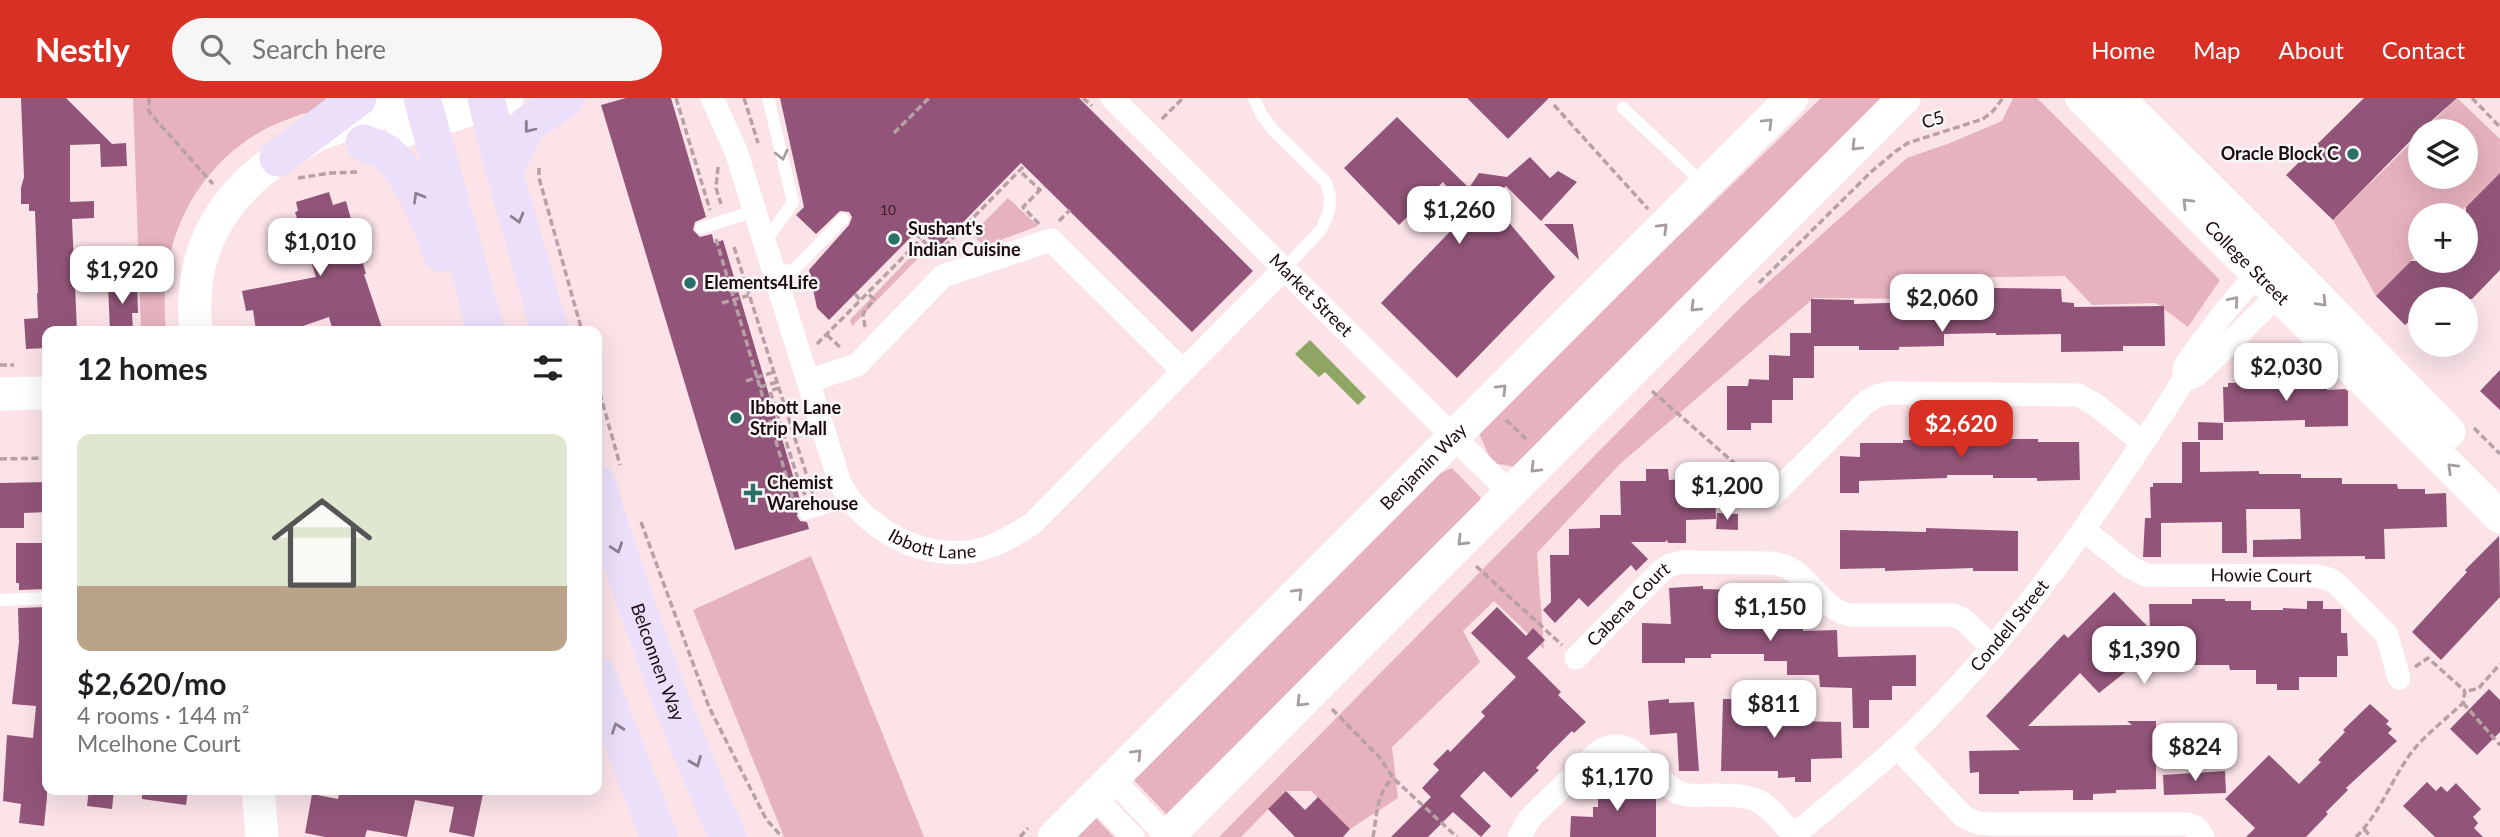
<!DOCTYPE html>
<html lang="en">
<head>
<meta charset="utf-8">
<style>
	:root { --surface:#fff; --page:#f6f6f6; --text:#202124; --muted:#757577; --line:#e0e0e0; --accent:#d93025 }
	body { margin:0; font-family:Lato,sans-serif; background:var(--page); color:var(--text); height:100vh; display:flex; flex-direction:column; font-size:26px; white-space:nowrap }
	* { box-sizing:border-box; margin:0 }
	p { font-size:23px; color:var(--muted) }
	.icon { flex:none; width:38px; height:38px; fill:none; stroke:currentColor; stroke-width:2; stroke-linecap:round; stroke-linejoin:round }
	.map { position:relative; flex:1; overflow:hidden }
	.details { position:absolute; left:42px; top:228px; width:560px; height:469px; display:flex; flex-direction:column; background:var(--surface); border-radius:14px; box-shadow:0 7px 28px #0002 }
	.details>* { flex:none }
	.buttons { position:absolute; left:2408px; top:21px; display:grid; gap:14px }
	.buttons a { display:grid; place-items:center; width:70px; height:70px; border-radius:50%; background:var(--surface); box-shadow:0 7px 28px #0002; font-size:35px }
	.price { position:absolute; translate:-50% -60px; padding:0 16px; border-radius:14px; background:#fff; color:#222; font-size:23px; line-height:46px; filter:drop-shadow(0 2px 4px #0008) }
	.price::after { content:''; position:absolute; left:50%; top:42px; width:21px; height:16px; margin-left:-10px; background:inherit; clip-path:polygon(0 0,100% 0,50% 100%) }
	.price.active { background:var(--accent); color:#fff }
	ul { padding:0; list-style:none }
	li { display:grid; align-content:center; gap:14px; height:371px; padding:0 35px }
	li+li { border-top:2px solid var(--line) }
	li span { display:grid; place-items:center; height:217px; border-radius:14px; color:#555 }
	li>.icon { margin-inline-start:auto }
	span .icon { width:126px; height:126px; fill:#fffc; stroke-width:1 }
	li b { font-size:30px }
	h2 { display:flex; justify-content:space-between; align-items:center; height:84px; padding:0 35px; font-size:30px }
	header { display:flex; align-items:center; gap:42px; box-sizing:border-box; height:98px; padding:0 35px; background:var(--accent); color:#fff }
	header strong { font-size:33px }
	nav { display:flex; gap:38px; margin-inline-start:auto; font-size:24px }
	.search { width:490px; height:63px; background:var(--page); display:flex; align-items:center; gap:18px; box-sizing:border-box; padding:0 24px; border-radius:38px; color:var(--muted); font-size:26px }
	.map>svg:first-child { display:block }
	.green { fill:#e6b2bd }
	.water { fill:#8fa564 }
	.building { fill:#925579 }
	.lines { fill:none; stroke-linecap:round; stroke-linejoin:round }
	.path { stroke:#b7a1a6; stroke-width:3.5; stroke-dasharray:7 3.5; stroke-linecap:butt }
	.lane { stroke:#fff; stroke-width:12 }
	.street { stroke:#fff; stroke-width:23 }
	.secondary { stroke:#fff; stroke-width:33 }
	.primary { stroke:#ebdffa; stroke-width:37 }
	.oneway { stroke:#a59d9f }
	.oneway2 { stroke:#8e7f90 }
	.poi-dot { fill:#297068; stroke:#f7f7f7; stroke-width:2.5 }
	.labels { text-anchor:middle; stroke-width:5; stroke-linejoin:round; paint-order:stroke }
	.number-label { font-size:14px; fill:#3a1d2a }
	.street-label { font-size:18px; fill:#1d0a0f; stroke:#f7f7f7 }
	.poi-label { font-size:18px; font-weight:bold; fill:#1d0a0f; stroke:#f7f7f7; text-anchor:start }
</style>
</head>
<body>
<header>
<strong>Nestly</strong>
<div class="search"><svg class="icon" aria-label="search" viewBox="0 0 24 24"><circle cx="10" cy="10" r="6"/><path d="M15 15l6 6"/></svg>Search here</div>
<nav><a>Home</a><a>Map</a><a>About</a><a>Contact</a></nav>
</header>
<div class="map">
<svg width="2500" height="739" viewBox="0 0 2500 739">
	<rect width="100%" height="100%" fill="#fbe3e8"/>
	<g class="green">
		<path d="M133,0H327C324,4 322,10 317,12C313,14 307,15 302,16C290,20 278,25 267,30C191,71 157,149 166,233H141Z"/>
		<polygon points="1821,0 1886,0 1521,370 1492,365 1478,333"/>
		<polygon points="2013,0 2037,0 2220,182 2188,229 2156,205 2092,207 2065,178 1943,180 1942,201 1814,200 1621,365 1537,455 1544,551 1494,503 1463,533 1480,564 1392,649 1398,700 1350,731 1311,693 1286,693 1241,739 1219,739 1743,207 1907,60 1950,45 2002,23"/>
		<polygon points="2457,0 2500,41 2500,75 2457,117 2420,117 2420,154 2376,198 2333,122 2420,36 2420,79 2466,79 2466,33 2423,33"/>
		<polygon points="1008,100 1038,128 984,148 972,136"/>
		<polygon points="919,150 923,155 852,228 850,222"/>
		<polygon points="1452,370 1481,400 1474,415 1168,718 1131,679 1431,379"/>
		<polygon points="811,458 924,739 784,739 693,512"/>
		<polygon points="1094,718 1114,739 1072,739"/>
	</g>
	<polygon class="water" points="1310,242 1366,299 1358,307 1325,274 1319,279 1295,256"/>
	<g class="building">
		<polygon points="21,0 66,0 112,46 126,45 127,68 101,69 100,46 70,47 70,104 94,103 94,120 72,121 77,233 47,233 47,250 26,251 24,221 38,220 37,195 38,195 35,113 29,113 29,106 21,106 21,90 24,79"/>
		<polygon points="626,0 671,0 706,119 695,124 693,132 700,139 712,136 714,145 723,142 802,408 798,411 797,418 800,423 807,424 809,431 735,452 601,7"/>
		<polygon points="780,0 1079,0 1253,173 1192,234 1021,65 938,150 919,131 829,222 817,210 809,172 849,127 852,119 849,114 840,113 816,136 796,117 804,109"/>
		<polygon points="1467,0 1549,0 1508,41"/>
		<polygon points="2364,0 2457,0 2420,33 2333,122 2286,77"/>
		<polygon points="1397,19 1469,90 1479,75 1507,79 1530,59 1550,80 1558,73 1577,84 1541,123 1506,88 1490,102 1555,179 1457,280 1381,205 1468,115 1443,84 1399,127 1344,70"/>
		<polygon points="2500,75 2500,172 2472,201 2420,201 2420,214 2405,227 2376,198 2411,163 2466,163 2466,109"/>
		<polygon points="329,94 333,107 346,103 366,176 364,176 383,233 333,233 329,219 300,229 301,233 256,233 253,212 246,213 242,193 316,179 295,114 298,113 296,104"/>
		<polygon points="1544,126 1573,126 1579,162"/>
		<polygon points="137,186 138,215 132,215 133,233 110,233 108,187"/>
		<polygon points="1995,190 2061,191 2062,204 2074,205 2074,209 2164,208 2165,248 2123,248 2123,253 2061,254 2061,236 1996,237 1996,235 1944,236 1944,248 1899,249 1899,252 1859,252 1859,248 1814,248 1814,280 1793,280 1793,302 1772,302 1772,325 1751,325 1751,332 1727,332 1727,288 1748,288 1749,281 1769,282 1769,257 1790,258 1790,235 1811,235 1811,201 1854,202 1854,206 1951,203 1951,191"/>
		<polygon points="2500,272 2500,312 2480,293"/>
		<polygon points="2272,281 2298,281 2299,285 2306,284 2306,287 2327,287 2327,292 2345,291 2348,293 2348,328 2305,329 2305,322 2224,324 2223,289 2228,289 2228,285 2272,284"/>
		<polygon points="2198,324 2223,325 2223,342 2198,342"/>
		<polygon points="1946,337 1995,337 1995,341 2038,341 2038,344 2079,344 2080,382 2037,383 2037,380 1993,380 1993,377 1947,377 1947,380 1859,383 1859,395 1840,395 1840,358 1860,359 1860,345 1903,345 1903,342 1946,342"/>
		<polygon points="2182,344 2200,344 2200,374 2259,373 2259,376 2301,376 2301,380 2342,380 2342,386 2397,386 2398,391 2425,391 2425,396 2446,395 2447,429 2384,431 2385,461 2365,461 2365,458 2253,459 2253,442 2301,441 2300,411 2246,411 2247,455 2222,455 2222,424 2161,425 2161,459 2143,459 2145,420 2151,420 2150,389 2153,389 2153,385 2182,385"/>
		<polygon points="1646,371 1668,371 1669,382 1690,381 1690,389 1715,388 1716,421 1686,422 1686,445 1668,445 1667,442 1665,444 1631,444 1648,461 1636,473 1631,467 1588,509 1579,500 1555,525 1543,512 1551,504 1550,457 1569,457 1569,431 1600,430 1600,417 1621,417 1620,383 1646,383"/>
		<polygon points="47,384 47,414 24,415 24,430 0,430 0,385"/>
		<polygon points="1717,415 1738,416 1738,432 1716,431"/>
		<polygon points="1926,430 2018,433 2018,473 1973,473 1973,470 1885,473 1885,470 1840,471 1840,432 1926,434"/>
		<polygon points="2499,438 2500,499 2441,562 2412,534 2467,474 2465,472"/>
		<polygon points="16,445 47,445 47,491 19,492 19,485 16,485"/>
		<polygon points="1703,488 1703,491 1736,492 1736,489 1754,489 1754,493 1787,494 1786,512 1803,513 1803,533 1837,532 1838,559 1916,557 1916,588 1892,588 1892,602 1869,602 1869,630 1853,630 1852,590 1820,589 1819,577 1787,577 1787,563 1764,563 1764,556 1711,556 1711,560 1685,560 1685,565 1642,565 1642,525 1671,526 1669,490"/>
		<polygon points="2114,494 2150,531 2149,506 2192,506 2192,501 2225,501 2225,503 2251,503 2251,512 2283,512 2283,510 2307,511 2307,503 2323,503 2323,511 2341,511 2341,535 2347,535 2348,558 2337,558 2337,579 2299,579 2299,592 2277,592 2277,586 2256,586 2256,572 2230,572 2229,567 2189,567 2189,571 2128,572 2099,595 2080,575 2028,628 2132,627 2127,623 2156,623 2156,691 2116,692 2116,695 2093,696 2093,702 2073,702 2073,692 2019,693 2019,696 1979,696 1979,674 1970,675 1969,653 2020,652 1986,618 2064,536 2068,540"/>
		<polygon points="47,509 47,699 44,728 19,725 21,706 3,703 7,637 33,640 36,608 12,606 19,544 18,510"/>
		<polygon points="1497,509 1526,538 1533,530 1545,542 1527,560 1561,594 1558,597 1586,624 1574,635 1572,633 1548,657 1536,670 1539,672 1511,700 1484,673 1460,698 1491,728 1481,739 1453,714 1428,739 1391,739 1431,699 1422,690 1439,672 1433,666 1448,651 1450,654 1485,618 1481,614 1516,579 1471,535"/>
		<polygon points="2489,591 2500,602 2500,634 2477,657 2450,631"/>
		<polygon points="1669,601 1669,605 1694,604 1699,673 1679,673 1677,635 1650,637 1648,603"/>
		<polygon points="1723,601 1780,602 1780,619 1793,619 1793,623 1841,624 1842,660 1811,661 1811,684 1795,684 1795,679 1778,680 1778,673 1721,673"/>
		<polygon points="2370,606 2389,623 2386,626 2392,631 2388,635 2397,643 2346,690 2348,692 2326,714 2328,716 2306,739 2246,739 2255,730 2225,701 2269,657 2299,686 2321,664 2318,662 2345,634 2343,632"/>
		<polygon points="2225,673 2226,695 2164,697 2163,677"/>
		<polygon points="1598,679 1631,679 1631,700 1656,700 1656,739 1570,739 1571,718 1593,719 1593,709 1598,709"/>
		<polygon points="2427,684 2436,693 2441,688 2447,694 2456,685 2481,711 2473,719 2478,725 2474,730 2483,739 2435,739 2403,708"/>
		<polygon points="89,691 114,691 112,711 87,708"/>
		<polygon points="142,691 188,691 186,707 142,701"/>
		<polygon points="340,691 484,691 474,739 449,734 454,709 415,702 407,739 367,732 365,739 325,739 305,735 312,696 338,701"/>
		<polygon points="1286,693 1305,712 1318,699 1350,731 1343,739 1295,739 1268,711"/>
	</g>
	<g class="lines">
		<g class="path">
			<polyline points="149,0 149,14 213,86"/>
			<polyline points="676,0 710,112"/>
			<polyline points="744,0 758,45"/>
			<polyline points="1083,0 1092,8"/>
			<polyline points="2472,0 2500,29"/>
			<polyline points="1554,7 1648,111"/>
			<polyline points="1162,21 1183,0"/>
			<polyline points="894,35 929,0"/>
			<polyline points="718,69 716,90 721,106"/>
			<polyline points="539,70 539,80 582,233"/>
			<polyline points="1022,75 1040,92"/>
			<polyline points="298,80 331,75 357,74"/>
			<polyline points="1059,123 1070,112"/>
			<polyline points="1039,126 1023,109 1044,88"/>
			<polyline points="915,135 937,156"/>
			<polyline points="716,141 793,401"/>
			<polyline points="734,149 813,397"/>
			<polyline points="937,156 1024,68"/>
			<polyline points="1759,185 1871,74 1896,53 1908,45 1983,21 1993,13 2003,0"/>
			<polyline points="731,195 747,190"/>
			<polyline points="855,196 861,203"/>
			<polyline points="722,205 750,197"/>
			<polyline points="865,229 863,216 874,201 868,196"/>
			<polyline points="827,237 841,250"/>
			<polyline points="817,246 921,141"/>
			<polyline points="0,267 14,267"/>
			<polyline points="746,283 774,274"/>
			<polyline points="597,285 620,367"/>
			<polyline points="760,289 777,284"/>
			<polyline points="779,290 770,293 799,384 789,387"/>
			<polyline points="1652,293 1757,385"/>
			<polyline points="1506,322 1526,341"/>
			<polyline points="2474,330 2500,356"/>
			<polyline points="0,361 47,360"/>
			<polyline points="799,384 805,397"/>
			<polyline points="785,410 793,407"/>
			<polyline points="641,424 709,609 766,721 782,739"/>
			<polyline points="1476,468 1562,547"/>
			<polyline points="2415,569 2428,560 2465,593"/>
			<polyline points="2463,605 2500,647"/>
			<polyline points="1332,611 1381,661 1393,680 1457,739"/>
			<polyline points="2364,731 2371,739"/>
			<polyline points="1020,739 1028,730"/>
			<path d="M1373,739C1377,718 1376,695 1393,680"/>
			<path d="M2356,739C2381,714 2391,682 2411,655C2426,636 2446,621 2463,605L2465,593L2478,591L2500,566"/>
		</g>
		<g class="lane">
			<polyline points="1254,0 1261,16 1273,32 1326,84 1330,99 1329,113 1321,132 1284,171"/>
			<polyline points="1623,10 1705,87"/>
			<polyline points="701,130 755,113"/>
			<polyline points="765,144 793,104 768,0"/>
			<polyline points="774,175 795,171 843,121"/>
			<polyline points="805,416 849,402"/>
			<polyline points="0,502 47,500"/>
		</g>
		<g class="street">
			<path id="s1" d="M712,0L736,53L840,385C863,429 916,459 967,454C991,452 1012,438 1032,426L1284,171"/>
			<path id="s2" d="M1112,0L1510,395"/>
			<polyline points="2186,278 2190,280 2197,277 2288,187"/>
			<polyline points="808,283 857,267 943,178 1051,142 1183,273"/>
			<polyline points="1772,398 1866,304 1879,297 1889,295 2078,297 2096,307 2143,345"/>
			<path id="s3" d="M2084,432L2130,469L2146,477L2317,478L2329,481L2338,487L2387,537L2399,580"/>
			<path id="s4" d="M1576,560L1660,474L1670,467L1683,464L1771,465C1807,467 1816,510 1850,517H1953L1964,522L1993,550"/>
			<polyline points="1897,649 1964,719 1978,725 1992,726 2187,726 2197,730 2203,739"/>
			<polyline points="1112,681 1168,739"/>
			<polyline points="1094,699 1133,739"/>
			<path d="M1519,739L1530,720L1597,655C1633,628 1652,684 1680,695C1690,699 1702,697 1712,697C1763,697 1761,702 1794,737"/>
			<path id="s5" d="M1792,739C1839,699 1889,660 1932,616C2026,520 2096,416 2170,304L2186,278L2184,273L2185,267L2222,217L2267,164"/>
		</g>
		<g class="secondary">
			<path id="s6" d="M2082,0L2500,419"/>
			<polyline points="2118,0 2297,178 2449,334"/>
			<polyline points="403,33 507,0"/>
			<path d="M196,233C187,152 224,92 292,52C301,46 310,40 320,36C356,21 395,12 432,0"/>
			<polyline points="0,296 47,295"/>
			<polyline points="258,691 262,739"/>
			<path id="s7" d="M1054,739L1792,0"/>
			<polyline points="1167,739 1904,0"/>
		</g>
		<g class="primary">
			<polyline points="422,0 486,233"/>
			<polyline points="486,0 504,73 550,233"/>
			<path d="M364,45C370,48 379,50 385,54C409,70 433,127 441,155"/>
			<polyline points="278,60 358,0"/>
			<polyline points="504,73 528,26 567,0"/>
			<path id="s8" d="M597,385C633,503 677,627 728,739"/>
			<polyline points="597,576 659,739"/>
		</g>
	</g>
	<defs><path id="oneway-chevron" d="M-2-3.5L2.5 0L-2 3.5" fill="none" stroke-width="1.6" stroke-linecap="round" stroke-linejoin="round" transform="scale(1.75)"/></defs>
	<g class="oneway">
		<use href="#oneway-chevron" transform="translate(1768 25) rotate(-45)"/>
		<use href="#oneway-chevron" transform="translate(1856 48) rotate(135)"/>
		<use href="#oneway-chevron" transform="translate(782 57) rotate(77)"/>
		<use href="#oneway-chevron" transform="translate(2187 105) rotate(-135)"/>
		<use href="#oneway-chevron" transform="translate(1663 130) rotate(-45)"/>
		<use href="#oneway-chevron" transform="translate(2234 203) rotate(-50)"/>
		<use href="#oneway-chevron" transform="translate(2322 204) rotate(46)"/>
		<use href="#oneway-chevron" transform="translate(1695 209) rotate(135)"/>
		<use href="#oneway-chevron" transform="translate(1502 291) rotate(-45)"/>
		<use href="#oneway-chevron" transform="translate(1535 370) rotate(135)"/>
		<use href="#oneway-chevron" transform="translate(2452 370) rotate(-135)"/>
		<use href="#oneway-chevron" transform="translate(1462 443) rotate(135)"/>
		<use href="#oneway-chevron" transform="translate(1298 495) rotate(-45)"/>
		<use href="#oneway-chevron" transform="translate(1301 604) rotate(135)"/>
		<use href="#oneway-chevron" transform="translate(1137 656) rotate(-45)"/>
	</g>
	<g class="oneway2">
		<use href="#oneway-chevron" transform="translate(529 30) rotate(128)"/>
		<use href="#oneway-chevron" transform="translate(418 99) rotate(-120)"/>
		<use href="#oneway-chevron" transform="translate(518 120) rotate(74)"/>
		<use href="#oneway-chevron" transform="translate(617 450) rotate(71)"/>
		<use href="#oneway-chevron" transform="translate(617 630) rotate(-110)"/>
		<use href="#oneway-chevron" transform="translate(696 664) rotate(68)"/>
	</g>
	<g class="poi-dot">
		<circle cx="2353" cy="56" r="7"/>
		<circle cx="894" cy="141" r="7"/>
		<circle cx="690" cy="185" r="7"/>
		<circle cx="736" cy="320" r="7"/>
		<path d="M749.5 384.5h7v7h7v7h-7v7h-7v-7h-7v-7h7z"/>
	</g>
	<g class="labels">
		<g class="number-label">
			<text x="888" y="117">10</text>
		</g>
		<g class="street-label">
			<text transform="translate(1933 22) rotate(-17)" y="6">C5</text>
			<text dy="6" stroke="none"><textPath href="#s6" startOffset="233">College Street</textPath></text>
			<text dy="6" stroke="none"><textPath href="#s2" startOffset="280">Market Street</textPath></text>
			<text dy="6" stroke="none"><textPath href="#s7" startOffset="523">Benjamin Way</textPath></text>
			<text dy="6" stroke="none"><textPath href="#s1" startOffset="523">Ibbott Lane</textPath></text>
			<text dy="6" stroke="none"><textPath href="#s3" startOffset="192">Howie Court</textPath></text>
			<text dy="6" stroke="none"><textPath href="#s4" startOffset="75">Cabena Court</textPath></text>
			<text dy="6" stroke="none"><textPath href="#s5" startOffset="304">Condell Street</textPath></text>
			<text dy="6" stroke="none"><textPath href="#s8" startOffset="189">Belconnen Way</textPath></text>
		</g>
		<g class="poi-label">
			<text x="2339" y="62" text-anchor="end">Oracle Block C</text>
			<text x="908" y="137">Sushant's<tspan x="908" dy="21">Indian Cuisine</tspan></text>
			<text x="704" y="191">Elements4Life</text>
			<text x="750" y="316">Ibbott Lane<tspan x="750" dy="21">Strip Mall</tspan></text>
			<text x="767" y="391">Chemist<tspan x="767" dy="21">Warehouse</tspan></text>
		</g>
	</g>
</svg>
<div class="buttons">
<a><svg class="icon" aria-label="layers" viewBox="0 0 24 24"><path d="M12 4l9 5-9 5-9-5zM3 14l9 5 9-5"/></svg></a>
<a>+</a>
<a>−</a>
</div>
<b class="price" style="left:1459px;top:148px">$1,260</b>
<b class="price" style="left:320px;top:180px">$1,010</b>
<b class="price" style="left:122px;top:208px">$1,920</b>
<b class="price" style="left:1942px;top:236px">$2,060</b>
<b class="price" style="left:2286px;top:305px">$2,030</b>
<b class="price active" style="left:1961px;top:362px">$2,620</b>
<b class="price" style="left:1727px;top:424px">$1,200</b>
<b class="price" style="left:1770px;top:545px">$1,150</b>
<b class="price" style="left:2144px;top:588px">$1,390</b>
<b class="price" style="left:1774px;top:642px">$811</b>
<b class="price" style="left:2195px;top:685px">$824</b>
<b class="price" style="left:1617px;top:715px">$1,170</b>
<section class="details">
<h2>12 homes<svg class="icon" aria-label="filters" viewBox="0 0 24 24"><path d="M4 7h16M4 17h16"/><circle cx="9" cy="7" r="2"/><circle cx="15" cy="17" r="2"/></svg></h2>
<ul>
<li><span style="background:linear-gradient(#dfe7d0 70%,#b9a48a 0)"><svg class="icon" aria-label="home" viewBox="0 0 24 24"><path d="M3 11l9-7 9 7M6 9v11h12V9"/></svg></span><div><b>$2,620/mo</b><p>4 rooms · 144 m²</p><p>Mcelhone Court</p></div></li>
</ul>
</section>
</div>
</body>
</html>
